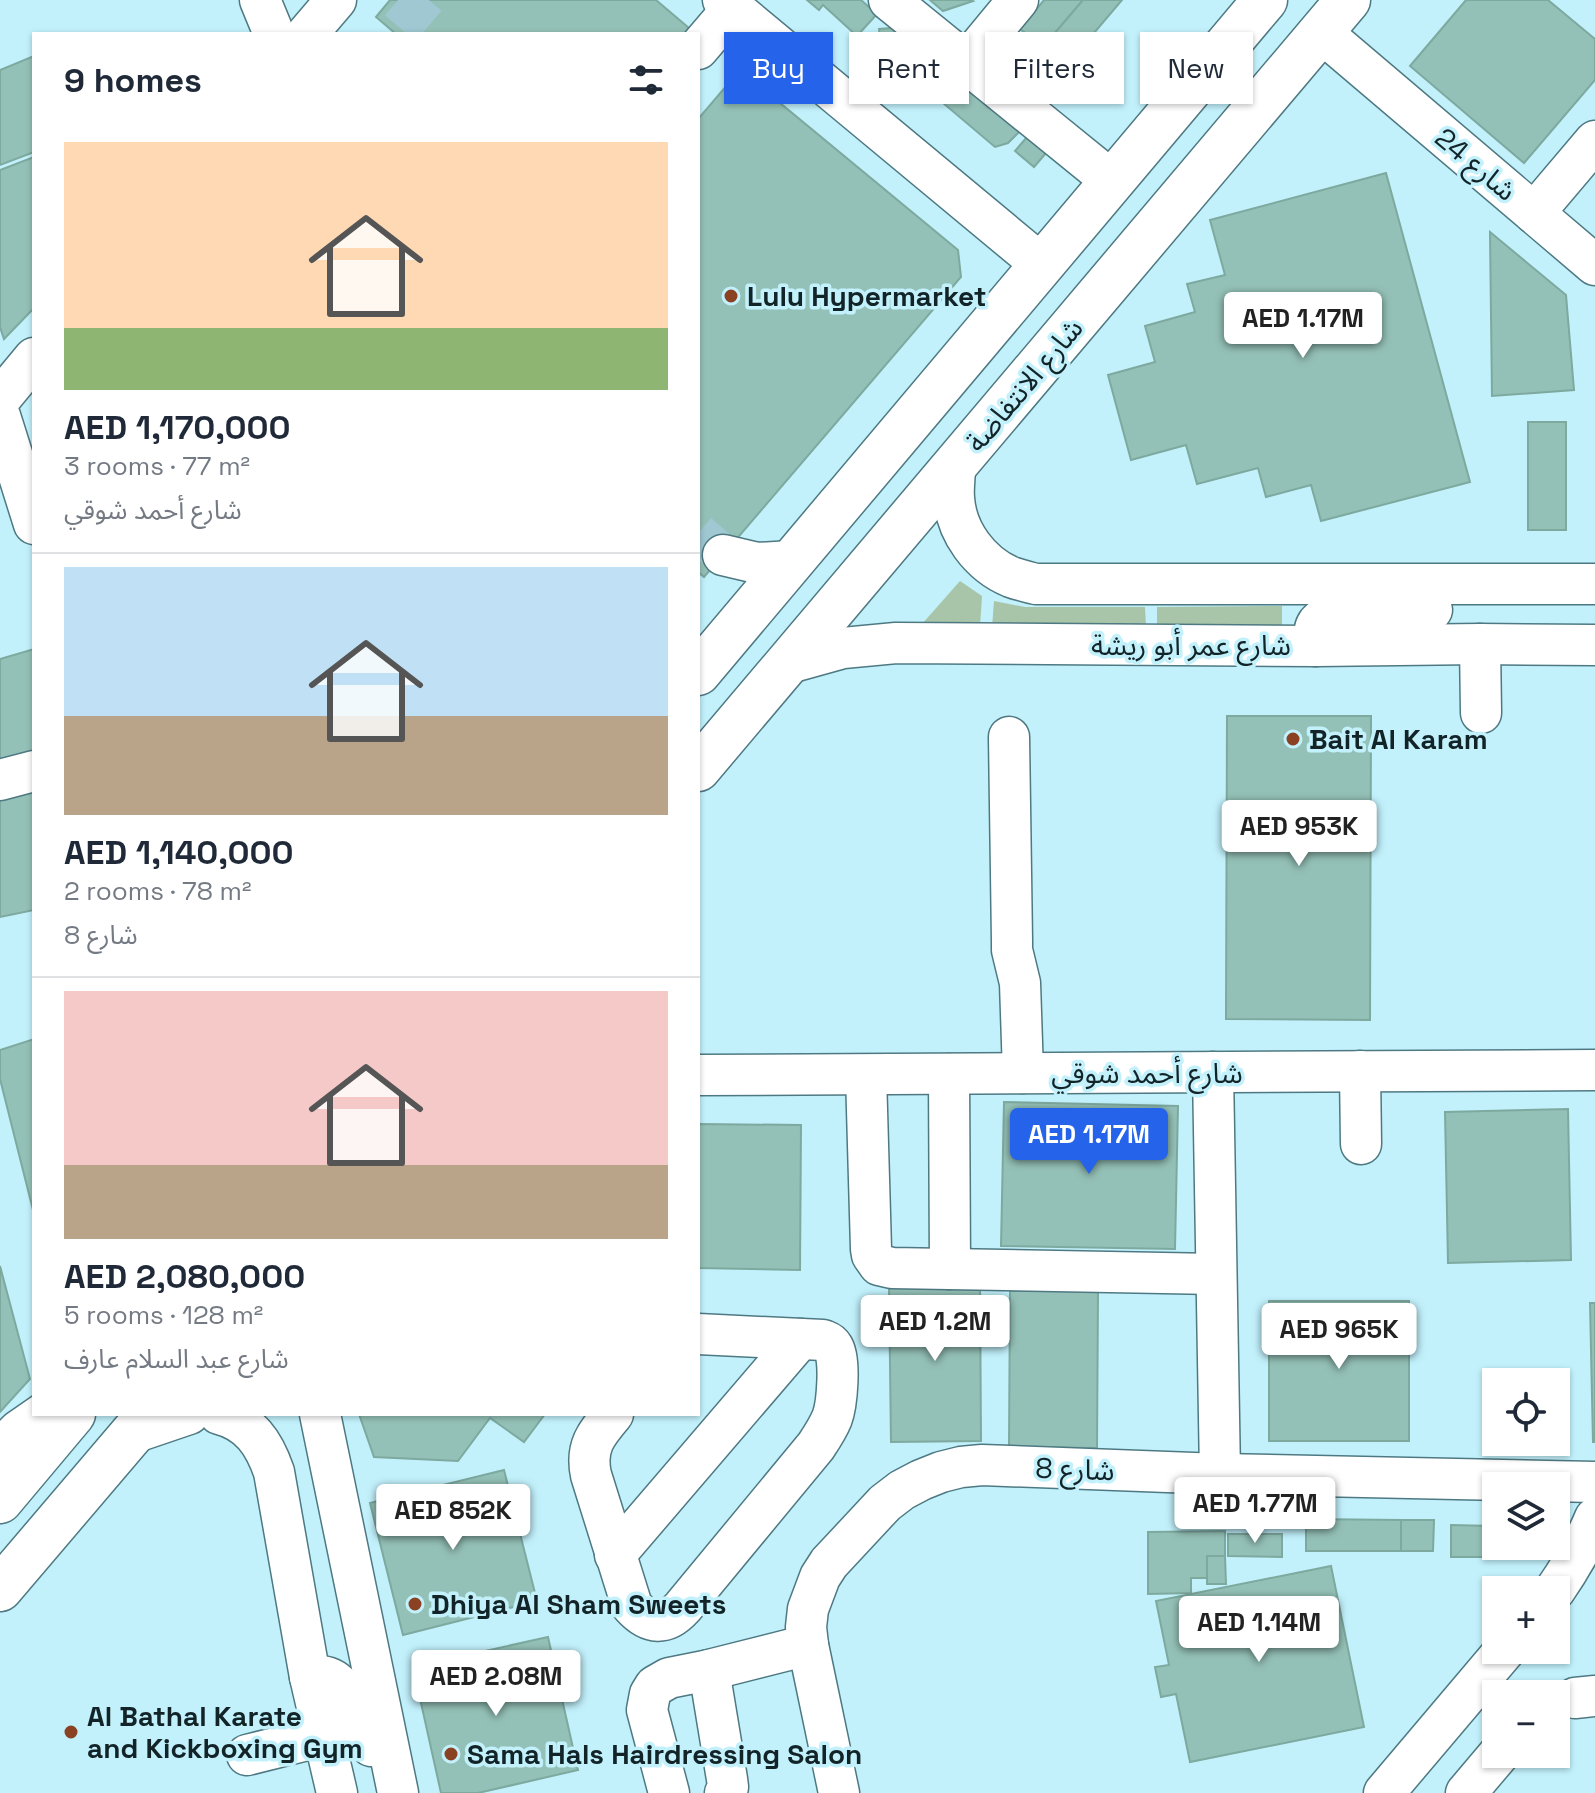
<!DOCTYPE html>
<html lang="en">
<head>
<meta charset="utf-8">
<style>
	:root { --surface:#fff; --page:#f2f2f3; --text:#1f2937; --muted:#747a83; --line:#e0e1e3; --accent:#2563eb }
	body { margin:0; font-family:"Space Grotesk","Noto Sans Arabic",sans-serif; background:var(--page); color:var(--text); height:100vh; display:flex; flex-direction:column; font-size:30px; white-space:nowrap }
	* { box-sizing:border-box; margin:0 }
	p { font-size:26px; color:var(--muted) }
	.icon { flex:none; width:44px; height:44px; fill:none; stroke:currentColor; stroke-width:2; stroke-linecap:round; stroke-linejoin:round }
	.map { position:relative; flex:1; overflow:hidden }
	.drawer { position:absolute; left:32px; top:32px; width:668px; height:1384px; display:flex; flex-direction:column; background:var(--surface); border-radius:0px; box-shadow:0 2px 6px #0004 }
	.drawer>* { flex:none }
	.hud { position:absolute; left:724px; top:32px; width:750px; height:72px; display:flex; gap:16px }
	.fabs { position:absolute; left:1482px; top:1368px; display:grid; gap:16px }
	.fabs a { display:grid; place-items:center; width:88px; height:88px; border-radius:0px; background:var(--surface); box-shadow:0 2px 6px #0004; font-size:40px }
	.price { position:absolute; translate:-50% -68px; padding:0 18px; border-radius:8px; background:#fff; color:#222; font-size:26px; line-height:52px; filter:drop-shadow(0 2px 4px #0008) }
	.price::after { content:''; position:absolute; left:50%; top:48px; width:24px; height:18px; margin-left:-12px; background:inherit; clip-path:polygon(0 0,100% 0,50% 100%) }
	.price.selected { background:var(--accent); color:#fff }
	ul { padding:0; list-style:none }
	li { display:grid; align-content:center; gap:16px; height:424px; padding:0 32px }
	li+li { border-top:2px solid var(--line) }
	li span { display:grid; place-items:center; height:248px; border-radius:0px; color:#555 }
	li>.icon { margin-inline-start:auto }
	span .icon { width:144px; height:144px; fill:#fffc; stroke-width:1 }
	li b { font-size:34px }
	h2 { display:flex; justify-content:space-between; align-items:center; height:96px; padding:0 32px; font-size:34px }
	.chip { padding:0 28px; border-radius:0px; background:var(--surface); box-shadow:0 2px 6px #0004; font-size:28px; line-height:72px }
	.chip.selected { background:var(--accent); color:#fff }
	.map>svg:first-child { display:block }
	.green { fill:#a8c5a9 }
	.building { fill:#94c1b7; stroke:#7da99f; stroke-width:2 }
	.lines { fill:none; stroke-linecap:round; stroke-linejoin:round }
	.minor-tunnel { stroke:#9fc8d2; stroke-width:40; stroke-dasharray:40 20; stroke-linecap:butt }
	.minor-casing { stroke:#4e7982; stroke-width:43 }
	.major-casing { stroke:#4e7982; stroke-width:47 }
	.minor { stroke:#fff; stroke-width:40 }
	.major { stroke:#fff; stroke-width:44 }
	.poi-dot { fill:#8a4222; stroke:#c2f1fc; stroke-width:3 }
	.labels { text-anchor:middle; stroke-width:7; stroke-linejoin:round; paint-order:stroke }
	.street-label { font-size:28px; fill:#122428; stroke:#c2f1fc }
	.poi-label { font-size:28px; font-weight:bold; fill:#122428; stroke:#c2f1fc; text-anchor:start }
</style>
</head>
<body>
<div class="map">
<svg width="1595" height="1793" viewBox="0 0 1595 1793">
	<rect width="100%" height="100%" fill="#c2f1fc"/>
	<g class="green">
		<polygon points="960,581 982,596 980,627 922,624"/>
		<polygon points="994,601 1025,607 1145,607 1146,626 992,627"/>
		<polygon points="1282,606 1282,626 1157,626 1157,607"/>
	</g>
	<g class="building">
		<polygon points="390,0 656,0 696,34 396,34 376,17"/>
		<polygon points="807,0 861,0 877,14 857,36 823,5 819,10"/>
		<polygon points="930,0 971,0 973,1 943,11"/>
		<polygon points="1044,0 1083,0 1043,47 1020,29"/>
		<polygon points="1083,0 1122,0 1066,66 1043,47"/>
		<polygon points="1466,0 1548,0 1595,39 1595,80 1524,163 1410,66"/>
		<polygon points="905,27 908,61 882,63 879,29"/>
		<polygon points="925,46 1021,130 1008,143 995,147 904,70"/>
		<polygon points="1027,55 1054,75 1041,94 1013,74"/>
		<polygon points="34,56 34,152 0,165 0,70"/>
		<polygon points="740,70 958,250 961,277 704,577 698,572 698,119"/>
		<polygon points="1027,137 1046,153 1034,167 1015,151"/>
		<polygon points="34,157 34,308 4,339 0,327 0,170"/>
		<polygon points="1386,173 1470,482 1321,521 1311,485 1266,497 1258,468 1197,484 1186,445 1131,460 1108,375 1155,362 1145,326 1195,312 1187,284 1225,275 1210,220"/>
		<polygon points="1490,232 1566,295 1574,390 1492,396"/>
		<rect x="1528" y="422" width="38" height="108"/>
		<polygon points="34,649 34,760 0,770 0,659"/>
		<polygon points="1227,716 1371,716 1370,1020 1226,1019"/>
		<polygon points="34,781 34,910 0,917 0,789"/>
		<polygon points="34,1039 34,1214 0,1079 0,1050"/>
		<polygon points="1004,1102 1178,1106 1175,1249 1001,1246"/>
		<polygon points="1568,1109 1571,1260 1448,1263 1445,1112"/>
		<polygon points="698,1124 801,1125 800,1270 698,1268"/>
		<polygon points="0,1266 30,1379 0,1412"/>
		<polygon points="980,1285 981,1441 891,1442 889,1286"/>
		<polygon points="1010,1291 1098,1291 1097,1448 1009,1447"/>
		<rect x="1269" y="1301" width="140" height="140"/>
		<polygon points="1590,1303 1595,1303 1595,1442 1593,1442"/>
		<polygon points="359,1414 545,1414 524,1442 490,1418 458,1461 374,1457"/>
		<polygon points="504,1470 537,1601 403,1635 370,1503"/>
		<polygon points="1306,1519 1401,1520 1401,1551 1306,1551"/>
		<polygon points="1401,1520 1434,1520 1433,1551 1401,1551"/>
		<polygon points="1451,1525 1493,1526 1493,1557 1451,1557"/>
		<polygon points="1225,1531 1225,1556 1207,1556 1207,1578 1191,1578 1191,1593 1148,1594 1148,1532"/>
		<polygon points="1228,1534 1282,1534 1282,1557 1228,1556"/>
		<polygon points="1207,1556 1225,1556 1226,1584 1207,1584"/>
		<polygon points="1331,1566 1364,1727 1190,1762 1176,1694 1161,1697 1155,1667 1169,1665 1156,1601"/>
		<polygon points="548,1637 578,1770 478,1793 441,1793 413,1667"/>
	</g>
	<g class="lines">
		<g class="minor-tunnel">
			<polyline points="398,0 438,34"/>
			<polyline points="698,533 723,555"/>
		</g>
		<defs>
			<g id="minor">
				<polyline points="260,0 274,34"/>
				<polyline points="723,0 1042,265"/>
				<polyline points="889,0 1112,181"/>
				<polyline points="1321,32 1595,265"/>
				<polyline points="307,34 336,0"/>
				<polyline points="698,49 733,8"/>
				<polyline points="966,63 1018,0"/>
				<polyline points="1534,213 1595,141"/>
				<polyline points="0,399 34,358"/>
				<polyline points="0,416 34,524"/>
				<path d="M955,466C955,477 953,488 954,498C956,532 980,564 1011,577C1019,580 1028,582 1036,584H1595"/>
				<polyline points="723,555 757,563 792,561"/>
				<polyline points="1480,644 1481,713"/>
				<path d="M1316,646C1311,626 1317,618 1337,613L1432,610"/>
				<polyline points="789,663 843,648 896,643 1316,646 1480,644 1595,645"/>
				<polyline points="1009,737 1012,941 1012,950 1020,983 1023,1073"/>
				<polyline points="0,780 34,771"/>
				<polyline points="1360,1071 1361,1144"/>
				<polyline points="1213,1072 1220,1474"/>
				<polyline points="949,1074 950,1269"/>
				<polyline points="698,1075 1595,1070"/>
				<polyline points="866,1075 871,1249 872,1255 879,1265 892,1268 1216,1274"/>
				<path d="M219,1414C250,1422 264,1443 274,1472L310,1677L337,1793"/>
				<polyline points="320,1414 398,1793"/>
				<path d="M613,1414C596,1434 585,1447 591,1475L632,1606C649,1625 666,1626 683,1607L816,1446C822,1437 828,1428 832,1418C837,1405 841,1359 833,1347C830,1342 828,1342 823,1340L698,1334"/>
				<polyline points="133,1433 189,1414"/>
				<polyline points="615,1555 800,1339"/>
				<path d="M1555,1590C1571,1567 1584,1544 1595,1518"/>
				<polyline points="709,1670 808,1645"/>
				<path d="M310,1677C351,1669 353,1721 371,1746"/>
				<polyline points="1575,1698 1595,1696"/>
				<polyline points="247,1755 323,1736"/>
				<polyline points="669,1793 647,1710 650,1694 655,1686 669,1678 709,1670 727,1779 728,1787 725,1793"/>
				<polyline points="839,1793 808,1645 806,1627 808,1609 820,1577 829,1563 885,1503 902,1490 921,1480 941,1472 961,1467 982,1465 1220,1474 1595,1482"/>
				<polyline points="1384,1793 1505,1650"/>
				<polyline points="1466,1793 1499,1754"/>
			</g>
			<g id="major">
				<polyline points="698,673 1265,0"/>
				<polyline points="698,769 1348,0"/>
				<polyline points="0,1452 20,1432 46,1414"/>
				<polyline points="0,1501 73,1414"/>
				<polyline points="0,1589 149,1414"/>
			</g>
		</defs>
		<use href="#minor" class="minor-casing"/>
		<use href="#major" class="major-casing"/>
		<use href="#minor" class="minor"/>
		<use href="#major" class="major"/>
	</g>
	<g class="poi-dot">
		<circle cx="731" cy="296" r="8"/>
		<circle cx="1293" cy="739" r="8"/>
		<circle cx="415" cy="1604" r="8"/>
		<circle cx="71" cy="1732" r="8"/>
		<circle cx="451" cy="1754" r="8"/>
	</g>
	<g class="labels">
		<g class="street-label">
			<text transform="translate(1476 164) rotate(40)" y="10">شارع 24</text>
			<text transform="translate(1024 385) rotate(-50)" y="10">شارع الانتفاضة</text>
			<text x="1191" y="655">شارع عمر أبو ريشة</text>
			<text x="1147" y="1083">شارع أحمد شوقي</text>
			<text transform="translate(1075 1469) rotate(2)" y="10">شارع 8</text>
		</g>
		<g class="poi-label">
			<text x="747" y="306">Lulu Hypermarket</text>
			<text x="1309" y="749">Bait Al Karam</text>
			<text x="431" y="1614">Dhiya Al Sham Sweets</text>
			<text x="87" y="1726">Al Bathal Karate<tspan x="87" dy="32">and Kickboxing Gym</tspan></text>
			<text x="467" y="1764">Sama Hals Hairdressing Salon</text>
		</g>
	</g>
</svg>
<div class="fabs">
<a><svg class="icon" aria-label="locate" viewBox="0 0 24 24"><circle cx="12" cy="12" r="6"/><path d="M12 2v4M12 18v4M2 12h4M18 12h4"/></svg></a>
<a><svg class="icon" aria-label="layers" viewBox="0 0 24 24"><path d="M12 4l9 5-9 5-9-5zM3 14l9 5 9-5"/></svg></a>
<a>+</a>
<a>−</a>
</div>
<b class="price" style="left:1303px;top:360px">AED 1.17M</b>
<b class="price" style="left:1299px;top:868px">AED 953K</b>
<b class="price selected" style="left:1089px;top:1176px">AED 1.17M</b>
<b class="price" style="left:935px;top:1363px">AED 1.2M</b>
<b class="price" style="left:1339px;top:1371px">AED 965K</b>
<b class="price" style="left:1255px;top:1545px">AED 1.77M</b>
<b class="price" style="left:453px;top:1552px">AED 852K</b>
<b class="price" style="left:1259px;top:1664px">AED 1.14M</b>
<b class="price" style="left:496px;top:1718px">AED 2.08M</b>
<div class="hud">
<a class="chip selected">Buy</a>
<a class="chip">Rent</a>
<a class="chip">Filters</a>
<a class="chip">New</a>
</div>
<section class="drawer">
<h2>9 homes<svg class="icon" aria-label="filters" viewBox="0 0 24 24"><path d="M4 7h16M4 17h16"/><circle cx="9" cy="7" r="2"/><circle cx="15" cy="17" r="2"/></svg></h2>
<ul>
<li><span style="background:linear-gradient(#ffd9b3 75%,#8fb573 0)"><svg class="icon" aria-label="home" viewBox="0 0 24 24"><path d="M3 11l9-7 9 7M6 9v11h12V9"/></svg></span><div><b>AED 1,170,000</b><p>3 rooms · 77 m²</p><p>شارع أحمد شوقي</p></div></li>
<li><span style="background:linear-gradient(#bfe0f5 60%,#b9a48a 0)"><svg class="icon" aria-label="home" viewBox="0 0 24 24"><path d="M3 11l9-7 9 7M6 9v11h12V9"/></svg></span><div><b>AED 1,140,000</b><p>2 rooms · 78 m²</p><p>شارع 8</p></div></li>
<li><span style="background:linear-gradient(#f6c9c9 70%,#b9a48a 0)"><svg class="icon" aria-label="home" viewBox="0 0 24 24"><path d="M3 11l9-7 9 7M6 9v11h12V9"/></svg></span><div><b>AED 2,080,000</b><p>5 rooms · 128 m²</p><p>شارع عبد السلام عارف</p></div></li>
</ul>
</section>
</div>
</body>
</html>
